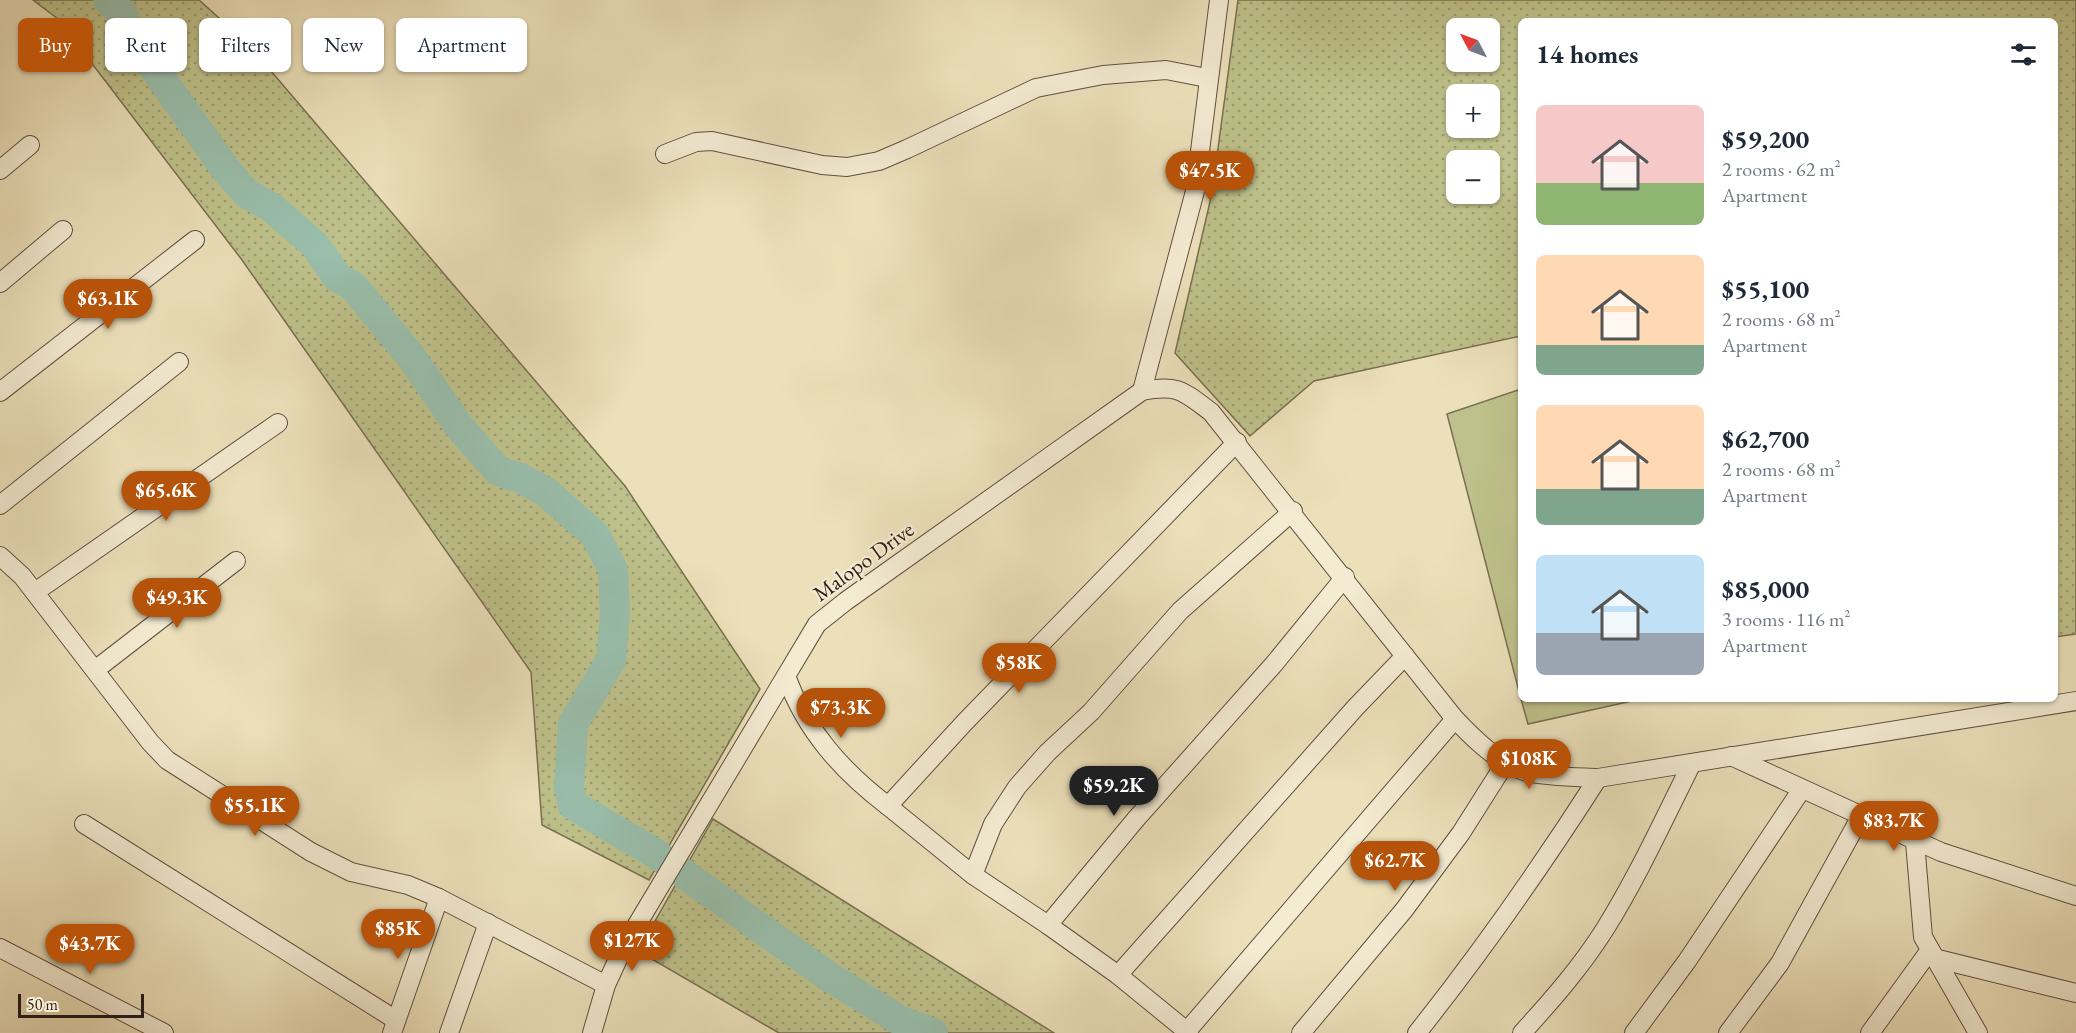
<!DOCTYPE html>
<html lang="en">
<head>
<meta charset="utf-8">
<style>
	:root { --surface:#fff; --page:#f6f6f7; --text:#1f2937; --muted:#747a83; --accent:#b45309 }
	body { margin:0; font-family:"EB Garamond",serif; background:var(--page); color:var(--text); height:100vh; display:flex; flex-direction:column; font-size:22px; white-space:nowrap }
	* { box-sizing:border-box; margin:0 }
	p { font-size:20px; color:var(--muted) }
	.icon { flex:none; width:33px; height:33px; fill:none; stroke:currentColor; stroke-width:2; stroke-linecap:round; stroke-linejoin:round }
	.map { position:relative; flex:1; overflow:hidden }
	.drawer { position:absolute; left:1518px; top:18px; width:540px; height:684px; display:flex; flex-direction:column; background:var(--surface); border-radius:9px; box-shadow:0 2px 4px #0004 }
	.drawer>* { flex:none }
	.top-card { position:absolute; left:18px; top:18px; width:570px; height:54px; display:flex; gap:12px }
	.needle { width:39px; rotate:311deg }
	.fabs { position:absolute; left:1446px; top:18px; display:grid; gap:12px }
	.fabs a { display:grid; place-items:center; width:54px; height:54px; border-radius:9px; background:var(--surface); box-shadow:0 2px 4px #0004; font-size:30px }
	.scale { position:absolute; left:18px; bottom:15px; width:126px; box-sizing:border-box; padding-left:6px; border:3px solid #322017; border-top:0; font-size:16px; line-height:21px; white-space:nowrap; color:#322017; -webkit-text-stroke:4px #f3ebd2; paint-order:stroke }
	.price { position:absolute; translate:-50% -51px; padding:0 14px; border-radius:21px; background:var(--accent); color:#fff; font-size:20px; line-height:39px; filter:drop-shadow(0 2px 3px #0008) }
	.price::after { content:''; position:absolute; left:50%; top:36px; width:18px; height:14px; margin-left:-9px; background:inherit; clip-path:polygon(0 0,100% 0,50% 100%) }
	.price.active { background:#222; color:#fff }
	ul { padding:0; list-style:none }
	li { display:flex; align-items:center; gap:18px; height:150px; padding:0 18px }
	li span { display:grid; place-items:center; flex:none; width:168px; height:120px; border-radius:9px; color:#555 }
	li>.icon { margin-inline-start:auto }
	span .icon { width:72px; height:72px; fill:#fffc; stroke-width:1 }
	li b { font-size:26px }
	h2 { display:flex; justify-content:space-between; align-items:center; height:72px; padding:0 18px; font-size:26px }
	.tag { padding:0 21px; border-radius:9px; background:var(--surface); box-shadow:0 2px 4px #0004; font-size:21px; line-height:54px }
	.tag.active { background:var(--accent); color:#fff }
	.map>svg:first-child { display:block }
	.grass { fill:url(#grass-dots); stroke:#787051; stroke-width:1.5; fill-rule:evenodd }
	.garden { fill:#bec18b; stroke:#787051; stroke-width:1.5 }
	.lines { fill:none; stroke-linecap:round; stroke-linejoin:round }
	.river { stroke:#99beab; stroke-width:30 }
	.minor-casing { stroke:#605040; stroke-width:20 }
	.minor { stroke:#f3ebd2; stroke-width:18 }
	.labels { text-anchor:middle; stroke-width:4.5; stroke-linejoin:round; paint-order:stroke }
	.street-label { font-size:22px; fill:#322017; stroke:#f3ebd2 }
</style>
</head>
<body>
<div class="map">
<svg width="2076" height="1033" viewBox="0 0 2076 1033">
	<defs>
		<pattern id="grass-dots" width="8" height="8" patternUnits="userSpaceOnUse" patternTransform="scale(1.5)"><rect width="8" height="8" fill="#bec18b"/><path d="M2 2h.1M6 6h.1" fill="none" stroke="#9b9c71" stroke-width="1.8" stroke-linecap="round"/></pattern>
	</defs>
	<rect width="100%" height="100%" fill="#ece0ba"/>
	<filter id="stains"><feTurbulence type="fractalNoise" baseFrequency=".00333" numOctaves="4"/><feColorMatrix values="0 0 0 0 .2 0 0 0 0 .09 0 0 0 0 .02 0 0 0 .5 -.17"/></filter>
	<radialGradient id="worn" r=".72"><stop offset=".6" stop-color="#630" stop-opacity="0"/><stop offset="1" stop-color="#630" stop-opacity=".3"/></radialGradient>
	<g class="grass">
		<polygon points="33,0 199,0 248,44 625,486 760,689 649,880 542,825 531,672 242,260 58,19"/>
		<path d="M1238,0H2076V634L2055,637V21H1521V336L1314,381L1250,436L1175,353L1212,193ZM1456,28H1490V62H1456ZM1456,94H1490V128H1456ZM1456,160H1490V194H1456Z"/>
		<polygon points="713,819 1054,1033 779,1033 638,951"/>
	</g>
	<g class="garden">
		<polygon points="1521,389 1521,699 1447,414"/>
		<polygon points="1521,699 1641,699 1528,724"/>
	</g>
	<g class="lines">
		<polyline class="river" points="108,0 123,14 126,29 227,171 246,193 271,207 315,245 337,277 354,287 412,358 458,425 498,471 520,478 546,492 595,535 613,570 615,613 611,660 573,724 569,787 573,805 653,852 831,978 901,1021 933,1033"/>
		<defs>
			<g id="minor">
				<polyline points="665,154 696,142 712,141 822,165 847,167 879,161 907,149 1036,88 1103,75 1166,70 1207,78"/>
				<polyline points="0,170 30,145"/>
				<polyline points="0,283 63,230"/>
				<polyline points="1142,391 1195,191 1219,0"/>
				<polyline points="0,392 195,240"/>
				<polyline points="0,505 179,362"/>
				<polyline points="0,556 22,576 150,742 167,760 311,852 351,872 408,885 439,898 606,985"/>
				<polyline points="35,592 278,423"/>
				<polyline points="95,670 236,561"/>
				<path d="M786,676C806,731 842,771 888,806"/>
				<polyline points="1731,756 1941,852 2076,896"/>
				<polyline points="84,824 396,1020"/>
				<polyline points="1915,842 1923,937 1978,1033"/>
				<polyline points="973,875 993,824 1017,787 1047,753 1091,712 1180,611 1293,511"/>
				<polyline points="1048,925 973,875 888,806 964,723 1237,442"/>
				<polyline points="0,948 164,1033"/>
				<polyline points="1934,958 2076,993"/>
				<polyline points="1118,975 1355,708 1405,656"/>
				<polyline points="1187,1031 1455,719"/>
				<polyline points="392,1033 439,898"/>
				<polyline points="449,1033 488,923"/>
				<path d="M592,1033L606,985L623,948L817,624L846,601L1142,391C1178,384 1183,391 1211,412L1455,719C1474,739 1499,764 1527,772C1549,777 1575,777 1598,778L2076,701"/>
				<polyline points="1189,1033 1118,975 1048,925 1136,819 1274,664 1345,577"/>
				<polyline points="1301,1033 1404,910 1461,833 1506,762"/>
				<path d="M1417,1033C1482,951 1541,867 1598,778"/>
				<path d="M1522,1033C1552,1000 1581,967 1605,929C1638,876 1664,819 1692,763"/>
				<polyline points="1634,1033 1687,961 1802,789"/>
				<polyline points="1728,1033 1780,963 1861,816"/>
				<polyline points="1870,1033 1930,950"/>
			</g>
		</defs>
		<use href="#minor" class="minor-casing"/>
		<use href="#minor" class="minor"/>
	</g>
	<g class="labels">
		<g class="street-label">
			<text transform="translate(863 561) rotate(-36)" y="8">Malopo Drive</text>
		</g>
	</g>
	<rect width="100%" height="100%" filter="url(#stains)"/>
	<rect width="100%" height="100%" fill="url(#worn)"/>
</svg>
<div class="fabs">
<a><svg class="needle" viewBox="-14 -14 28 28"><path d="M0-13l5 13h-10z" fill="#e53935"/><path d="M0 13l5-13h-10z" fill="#747a83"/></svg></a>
<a>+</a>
<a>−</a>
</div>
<div class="scale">50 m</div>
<b class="price" style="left:1210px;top:202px">$47.5K</b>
<b class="price" style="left:108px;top:330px">$63.1K</b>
<b class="price" style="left:166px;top:522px">$65.6K</b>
<b class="price" style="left:177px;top:629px">$49.3K</b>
<b class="price" style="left:1019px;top:694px">$58K</b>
<b class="price" style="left:841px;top:739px">$73.3K</b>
<b class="price" style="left:1529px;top:790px">$108K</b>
<b class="price active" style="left:1114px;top:817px">$59.2K</b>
<b class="price" style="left:255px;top:837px">$55.1K</b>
<b class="price" style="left:1894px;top:852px">$83.7K</b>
<b class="price" style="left:1395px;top:892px">$62.7K</b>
<b class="price" style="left:398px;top:960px">$85K</b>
<b class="price" style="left:632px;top:972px">$127K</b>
<b class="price" style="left:90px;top:975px">$43.7K</b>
<div class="top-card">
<a class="tag active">Buy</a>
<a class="tag">Rent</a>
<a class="tag">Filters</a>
<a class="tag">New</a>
<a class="tag">Apartment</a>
</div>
<section class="drawer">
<h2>14 homes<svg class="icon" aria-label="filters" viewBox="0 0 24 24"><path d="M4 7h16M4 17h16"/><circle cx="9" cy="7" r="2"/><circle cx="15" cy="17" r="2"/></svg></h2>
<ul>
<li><span style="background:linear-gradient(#f6c9c9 65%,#8fb573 0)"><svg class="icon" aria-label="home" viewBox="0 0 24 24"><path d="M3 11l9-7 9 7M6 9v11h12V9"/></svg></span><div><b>$59,200</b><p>2 rooms · 62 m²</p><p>Apartment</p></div></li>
<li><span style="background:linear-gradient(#ffd9b3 75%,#7fa58c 0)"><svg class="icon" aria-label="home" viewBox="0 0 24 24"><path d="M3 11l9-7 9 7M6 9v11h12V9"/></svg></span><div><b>$55,100</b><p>2 rooms · 68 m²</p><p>Apartment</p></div></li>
<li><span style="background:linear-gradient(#ffd9b3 70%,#7fa58c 0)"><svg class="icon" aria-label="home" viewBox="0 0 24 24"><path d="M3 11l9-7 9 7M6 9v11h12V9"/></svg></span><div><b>$62,700</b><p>2 rooms · 68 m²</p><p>Apartment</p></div></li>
<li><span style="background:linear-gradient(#bfe0f5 65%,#9aa5b1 0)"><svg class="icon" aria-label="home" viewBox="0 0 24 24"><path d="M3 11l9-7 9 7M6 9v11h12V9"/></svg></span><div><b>$85,000</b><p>3 rooms · 116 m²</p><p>Apartment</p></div></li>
</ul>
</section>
</div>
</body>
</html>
